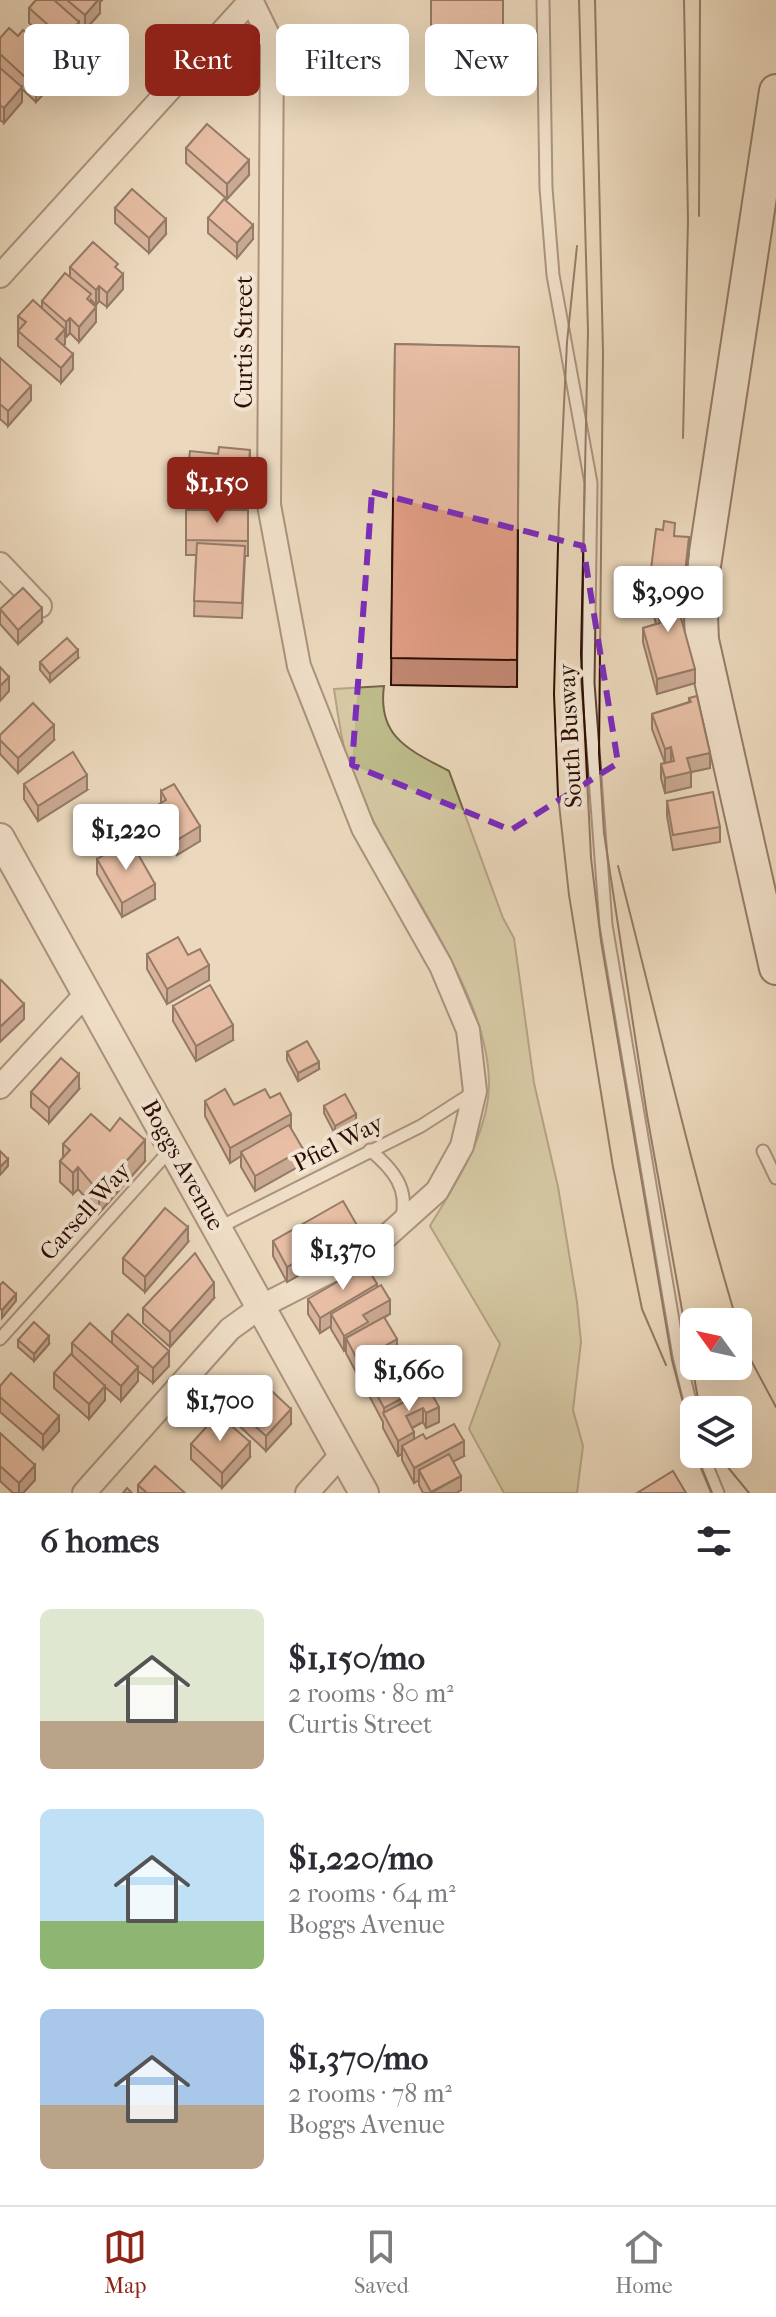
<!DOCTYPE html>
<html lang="en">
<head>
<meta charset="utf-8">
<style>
	:root { --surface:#fff; --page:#f2f2f3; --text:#2b2b33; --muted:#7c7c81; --line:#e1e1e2; --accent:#8f2418 }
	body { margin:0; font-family:"IM FELL French Canon",serif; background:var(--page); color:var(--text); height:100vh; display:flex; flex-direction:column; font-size:30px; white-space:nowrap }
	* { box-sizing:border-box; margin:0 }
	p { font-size:26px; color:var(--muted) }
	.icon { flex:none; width:44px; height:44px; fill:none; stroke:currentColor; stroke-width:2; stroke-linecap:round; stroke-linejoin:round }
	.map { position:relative; height:1493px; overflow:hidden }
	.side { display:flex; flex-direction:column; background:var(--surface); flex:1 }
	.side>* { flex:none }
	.hud { position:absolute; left:24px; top:24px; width:728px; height:72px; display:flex; gap:16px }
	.needle { width:52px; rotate:303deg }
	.buttons { position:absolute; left:680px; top:1308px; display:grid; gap:16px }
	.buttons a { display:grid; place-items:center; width:72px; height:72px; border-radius:12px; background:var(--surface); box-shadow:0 8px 32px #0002; font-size:40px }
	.price { position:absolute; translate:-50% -68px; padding:0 18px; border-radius:8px; background:#fff; color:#222; font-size:26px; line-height:52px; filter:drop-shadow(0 2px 4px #0008) }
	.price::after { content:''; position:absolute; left:50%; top:48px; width:24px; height:18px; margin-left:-12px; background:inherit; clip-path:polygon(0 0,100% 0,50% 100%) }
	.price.current { background:var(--accent); color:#fff }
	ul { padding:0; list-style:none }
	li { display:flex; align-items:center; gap:24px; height:200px; padding:0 40px }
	li span { display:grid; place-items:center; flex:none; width:224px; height:160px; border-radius:12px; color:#555 }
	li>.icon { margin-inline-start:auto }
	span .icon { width:96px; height:96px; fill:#fffc; stroke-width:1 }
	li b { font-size:34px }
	h2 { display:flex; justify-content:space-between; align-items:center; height:96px; padding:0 40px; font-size:34px }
	.tag { padding:0 28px; border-radius:12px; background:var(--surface); box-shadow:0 8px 32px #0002; font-size:28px; line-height:72px }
	.tag.current { background:var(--accent); color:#fff }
	.menu { display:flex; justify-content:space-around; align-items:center; height:112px; border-top:2px solid var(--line); background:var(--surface); font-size:22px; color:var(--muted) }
	.menu a { display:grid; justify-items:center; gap:4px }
	.menu .current { color:var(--accent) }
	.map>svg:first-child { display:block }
	.green { fill:#bfbd8c; stroke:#766447; stroke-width:2 }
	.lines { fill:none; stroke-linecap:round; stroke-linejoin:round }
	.service-casing { stroke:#5c3e31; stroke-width:15 }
	.minor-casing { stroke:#5c3e31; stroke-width:26 }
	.tertiary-casing { stroke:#5c3e31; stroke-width:32 }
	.secondary-casing { stroke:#2c0b02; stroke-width:36 }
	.service { stroke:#f3e6d4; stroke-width:11 }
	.minor { stroke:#f3e6d4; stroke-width:22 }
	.tertiary { stroke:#f3e6d4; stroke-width:28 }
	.secondary { stroke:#f3e6d4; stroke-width:32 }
	.tram { stroke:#2c0b02; stroke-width:2 }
	.wall { fill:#c38974; stroke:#2c0b02; stroke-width:2 }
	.shaded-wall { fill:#9f6f5e; stroke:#2c0b02; stroke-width:2 }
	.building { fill:#e39f87; stroke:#2c0b02; stroke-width:2 }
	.marked { fill:none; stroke:#7b2cbf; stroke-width:6; stroke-dasharray:16 10; stroke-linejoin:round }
	.labels { text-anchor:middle; stroke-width:8; stroke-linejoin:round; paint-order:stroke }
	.street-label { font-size:24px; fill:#2c0b02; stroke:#f3e6d4 }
</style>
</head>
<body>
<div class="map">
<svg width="776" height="1493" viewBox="0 0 776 1493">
	<rect width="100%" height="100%" fill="#ecd9bd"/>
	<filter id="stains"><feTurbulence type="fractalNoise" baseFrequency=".0025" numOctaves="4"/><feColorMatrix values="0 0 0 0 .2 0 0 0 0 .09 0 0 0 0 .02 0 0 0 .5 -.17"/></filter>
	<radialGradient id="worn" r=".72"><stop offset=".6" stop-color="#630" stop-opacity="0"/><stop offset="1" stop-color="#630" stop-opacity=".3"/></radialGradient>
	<path class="green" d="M384,686C377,737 409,750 449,771L503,918L514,938L534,1083L558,1187L577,1302L581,1342L573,1410L583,1446L577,1493H504L469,1429L500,1344L430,1226C453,1188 482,1144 488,1099C501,997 382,864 349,766C341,741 338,715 334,689Z"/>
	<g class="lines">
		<defs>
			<g id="service">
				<polyline points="543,0 546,188 553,275 591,483 588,683 606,925 679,1356 694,1418"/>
				<path d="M370,1150C393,1169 410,1189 401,1220"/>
				<polyline points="763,1151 776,1178"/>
				<polyline points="218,1228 421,1126 474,1092"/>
				<polyline points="0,1339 172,1148"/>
				<polyline points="702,1454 718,1493"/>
			</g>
			<g id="minor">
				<polyline points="0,276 251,0 272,43 269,505 299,666 363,828 441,966 468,1030 475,1091 462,1146 437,1191 370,1251 262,1306 230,1329 84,1493"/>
				<polyline points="0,564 40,606"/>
				<polyline points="0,1087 87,993"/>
				<polyline points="307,1493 342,1454"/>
			</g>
			<polyline id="tertiary" points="0,838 364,1493"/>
			<polyline id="secondary" points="776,91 700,592 702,640 776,968"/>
		</defs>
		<use href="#service" class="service-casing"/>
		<use href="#minor" class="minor-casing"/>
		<use href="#tertiary" class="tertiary-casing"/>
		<use href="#secondary" class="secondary-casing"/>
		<use href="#service" class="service"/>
		<use href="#minor" class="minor"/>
		<use href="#tertiary" class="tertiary"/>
		<use href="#secondary" class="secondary"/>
		<g class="tram">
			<polyline points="579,0 588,331 581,654 591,858 601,941 672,1360 694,1445"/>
			<polyline points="595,0 603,353 599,753 604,833 647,1115 700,1410"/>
			<polyline points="699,216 700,0"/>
			<polyline points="577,246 567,342 559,509 554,694 558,795 569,895 613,1167 642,1309 666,1365"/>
			<polyline points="683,438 688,220 684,0"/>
			<path d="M618,866C657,1018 692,1171 737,1322"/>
			<polyline points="738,1325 745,1349 776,1407"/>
			<polyline points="696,1454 712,1493"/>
			<polyline points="717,1454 749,1493"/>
		</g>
	</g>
	<g class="wall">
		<polygon points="36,0 102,0 100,2 100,13 85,30 79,25 79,37 64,54 29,23 29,8"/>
		<polygon points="431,0 503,0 503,53 431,54"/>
		<polygon points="0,38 59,77 36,102 22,89 22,102 4,123 0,120"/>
		<polygon points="186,148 249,175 227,199 186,163"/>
		<polygon points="115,208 166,234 149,253 115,223"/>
		<polygon points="208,218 253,239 237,258 208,233"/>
		<polygon points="70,267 118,270 123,289 107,307 99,301 96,305 91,300 96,322 79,342 70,333 66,337 65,336 65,344 63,346 73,369 61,383 18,346 18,316 42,308 42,301 70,276"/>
		<polygon points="395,344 519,347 517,687 391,685"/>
		<polygon points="0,358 31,400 8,426 0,419"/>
		<polygon points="250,465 247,499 187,492 187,477"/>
		<polygon points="186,510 248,510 248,556 245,556 242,618 194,616 196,555 186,555"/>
		<polygon points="675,536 689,552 685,587 672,586 695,683 657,694 643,642 643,628 656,624 650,599 651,569"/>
		<polygon points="0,609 42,622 18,644 0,624"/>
		<polygon points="78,658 50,682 40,670 40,662"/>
		<polygon points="689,698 710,768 691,772 691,787 665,793 661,778 661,764 665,763 652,729 652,714 689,702"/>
		<polygon points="0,735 54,740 18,773 0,754"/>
		<polygon points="24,784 87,790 38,821 24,799"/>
		<polygon points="161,791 200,841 177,855 156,821 156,806 161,803"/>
		<polygon points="667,801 720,827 720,842 673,850 667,816"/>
		<polygon points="97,859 155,899 122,917 97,874"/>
		<polygon points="147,954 188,955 209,980 167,1004 147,969"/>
		<polygon points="173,1006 233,1040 196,1061 173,1021"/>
		<polygon points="287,1052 319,1069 298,1081 287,1060"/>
		<polygon points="79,1089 49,1123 31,1107 31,1092"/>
		<polygon points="270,1098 291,1129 303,1164 255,1191 241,1167 241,1156 230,1163 205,1116 205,1101 234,1105"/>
		<polygon points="324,1106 356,1121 335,1134 324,1113"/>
		<polygon points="63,1144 145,1161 99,1213 78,1189 73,1194 60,1182 60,1161 63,1157"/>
		<polygon points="273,1241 358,1242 287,1282 273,1256"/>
		<polygon points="188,1242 145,1292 123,1273 123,1258"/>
		<polygon points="377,1287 390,1314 384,1318 397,1354 428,1390 439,1422 426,1428 423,1422 412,1428 414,1439 426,1439 464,1456 453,1461 461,1490 456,1493 423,1493 419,1485 419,1480 414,1483 402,1460 402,1454 398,1456 383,1428 383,1422 362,1382 362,1374 358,1376 346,1353 346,1350 344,1351 331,1329 331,1326 320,1333 308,1314 308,1299"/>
		<polygon points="214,1298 170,1347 143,1323 143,1308"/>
		<polygon points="112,1332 169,1366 153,1383 138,1371 138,1381 121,1401 105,1387 105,1400 89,1419 54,1388 54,1373 72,1356 72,1343 112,1343"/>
		<polygon points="18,1340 49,1344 34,1361 18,1347"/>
		<polygon points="0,1386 59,1431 43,1449 0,1412"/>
		<polygon points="233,1406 291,1424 266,1451 233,1420"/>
		<polygon points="0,1433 35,1480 23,1493 13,1493 0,1481"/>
		<polygon points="191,1444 250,1457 222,1488 191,1459"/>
		<polygon points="138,1485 185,1493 138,1493"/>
	</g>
	<g class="shaded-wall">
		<polygon points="98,0 102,0 100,2 100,13 85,30 85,15"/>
		<polygon points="79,22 79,37 64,54 64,39"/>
		<polygon points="59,62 59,77 36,102 36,87"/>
		<polygon points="22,87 22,102 4,123 4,108"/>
		<polygon points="249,160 249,175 227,199 227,184"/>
		<polygon points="166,219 166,234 149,253 149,238"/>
		<polygon points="253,225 253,239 237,258 237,243"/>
		<polygon points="123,274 123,289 107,307 107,293"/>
		<polygon points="99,286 99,301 96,305 96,290"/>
		<polygon points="96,307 96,322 79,342 79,327"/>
		<polygon points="70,318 70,333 66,337 66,322"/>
		<polygon points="65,329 65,344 56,354 56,339"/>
		<polygon points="73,354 73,369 61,383 61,368"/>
		<polygon points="31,386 31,400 8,426 8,411"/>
		<polygon points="250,450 250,465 247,499 247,484"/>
		<polygon points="689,537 689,552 685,587 685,573"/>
		<polygon points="42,608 42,622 18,644 18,630"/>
		<polygon points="78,650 78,658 50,682 50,674"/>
		<polygon points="695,669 695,683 657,694 657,679"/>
		<polygon points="9,677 9,691 0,701 0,686"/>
		<polygon points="54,725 54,740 18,773 18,758"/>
		<polygon points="671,747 671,762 665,764 665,749"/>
		<polygon points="710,753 710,768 691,772 691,787 665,793 665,778 687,758"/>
		<polygon points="87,775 87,790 38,821 38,806"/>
		<polygon points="200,826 200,841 177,855 177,840"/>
		<polygon points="155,884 155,899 122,917 122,903"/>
		<polygon points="209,965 209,980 167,1004 167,989"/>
		<polygon points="24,1004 24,1019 0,1042 0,1027"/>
		<polygon points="233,1025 233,1040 196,1061 196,1046"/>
		<polygon points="319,1062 319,1069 298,1081 298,1073"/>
		<polygon points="79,1074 79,1089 49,1123 49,1108"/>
		<polygon points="291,1114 291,1129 241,1152 241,1156 230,1163 230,1148"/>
		<polygon points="356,1114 356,1121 335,1134 335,1126"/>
		<polygon points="145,1140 145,1161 99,1213 99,1192"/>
		<polygon points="303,1149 303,1164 255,1191 255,1176"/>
		<polygon points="8,1159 8,1166 0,1175 0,1167"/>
		<polygon points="78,1167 78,1189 73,1194 73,1173"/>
		<polygon points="188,1227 188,1242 145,1292 145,1277"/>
		<polygon points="358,1227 358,1242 287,1282 287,1267"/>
		<polygon points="214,1283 214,1298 170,1347 170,1332"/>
		<polygon points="377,1284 377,1299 331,1314 331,1326 320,1333 320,1318"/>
		<polygon points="16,1294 16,1301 2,1318 2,1310"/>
		<polygon points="390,1300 390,1314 346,1338 346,1350 344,1351 344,1336 363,1315"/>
		<polygon points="49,1336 49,1344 34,1361 34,1354"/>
		<polygon points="397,1339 397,1354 362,1367 362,1374 358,1376 358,1361"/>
		<polygon points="169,1351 169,1366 153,1383 153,1368"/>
		<polygon points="138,1367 138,1381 121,1401 121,1386"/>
		<polygon points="428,1377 428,1392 384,1415 384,1408 415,1384"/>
		<polygon points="105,1386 105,1400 89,1419 89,1404"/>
		<polygon points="439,1407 439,1422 426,1428 426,1413"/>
		<polygon points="423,1408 423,1422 406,1431 406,1416"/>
		<polygon points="291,1409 291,1424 266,1451 266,1436"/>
		<polygon points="59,1416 59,1431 43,1449 43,1435"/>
		<polygon points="414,1432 414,1447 402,1446 402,1454 398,1456 398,1441"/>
		<polygon points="464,1441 464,1456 423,1478 419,1470 419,1480 414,1483 414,1468"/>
		<polygon points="250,1442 250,1457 222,1488 222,1473"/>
		<polygon points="35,1465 35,1480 23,1493 19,1493 19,1483"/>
		<polygon points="461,1476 461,1490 456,1493 431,1493"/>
	</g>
	<g class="building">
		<polygon points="36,0 54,0 79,22 64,39 29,8"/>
		<polygon points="67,0 98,0 85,15"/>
		<polygon points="431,0 503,0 503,26 431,27"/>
		<polygon points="9,28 18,36 23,30 59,62 36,87 0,54 0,38"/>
		<polygon points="0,68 22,87 4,108 0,105"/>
		<polygon points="207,124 249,160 227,184 186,148"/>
		<polygon points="132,189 166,219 149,238 115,208"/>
		<polygon points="224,199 253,225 237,243 208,218"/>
		<polygon points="93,242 118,264 115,267 123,274 107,293 99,286 96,290 70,267"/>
		<polygon points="65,273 91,294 87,299 96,307 79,327 70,318 66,322 42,301"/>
		<polygon points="33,300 65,329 56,339 73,354 61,368 18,331 26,322 18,316"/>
		<polygon points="395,344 519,347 517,660 391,658"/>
		<polygon points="0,358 31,386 8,411 0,404"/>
		<polygon points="219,447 250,450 247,484 187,477 190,451 218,454"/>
		<polygon points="186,510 248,510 248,541 186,540"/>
		<polygon points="664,521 675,523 674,536 689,537 685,573 651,569 656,529 663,530"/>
		<polygon points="197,543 245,546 242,603 194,601"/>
		<polygon points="670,578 695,669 657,679 643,628 660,623 650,584"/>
		<polygon points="23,588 42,608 18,630 0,609"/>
		<polygon points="67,638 78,650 50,674 40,662"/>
		<polygon points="0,667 9,677 0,686"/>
		<polygon points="697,696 710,753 687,758 691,772 665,778 661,764 674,761 671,747 665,749 652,714 691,702 689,698"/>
		<polygon points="33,703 54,725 18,758 0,740 0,735"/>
		<polygon points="73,752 87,775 38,806 24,784"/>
		<polygon points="174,784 200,826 177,840 156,806 166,800 161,791"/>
		<polygon points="713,792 720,827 673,835 667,801"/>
		<polygon points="130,840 155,884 122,903 97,859"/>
		<polygon points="178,937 188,955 200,949 209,965 167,989 147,954"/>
		<polygon points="1,980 24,1004 0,1027 0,982"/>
		<polygon points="210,985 233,1025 196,1046 173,1006"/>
		<polygon points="307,1041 319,1062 298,1073 287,1052"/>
		<polygon points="61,1058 79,1074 49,1108 31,1092"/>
		<polygon points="225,1089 234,1105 265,1089 270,1098 280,1093 291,1114 230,1148 205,1101"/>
		<polygon points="345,1094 356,1114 335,1126 324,1106"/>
		<polygon points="91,1114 110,1131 120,1118 145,1140 99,1192 78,1167 73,1173 60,1161 70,1150 63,1144"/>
		<polygon points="289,1125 303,1149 255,1176 241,1152"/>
		<polygon points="0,1151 8,1159 0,1167"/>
		<polygon points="343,1201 358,1227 287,1267 273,1241"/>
		<polygon points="165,1208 188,1227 145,1277 123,1258"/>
		<polygon points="195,1253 214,1283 170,1332 143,1308"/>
		<polygon points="366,1265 377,1284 320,1318 308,1299"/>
		<polygon points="3,1282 16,1294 2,1310 0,1309 0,1285"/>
		<polygon points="381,1285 390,1300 363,1315 368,1322 344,1336 331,1314"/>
		<polygon points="128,1314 169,1351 153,1368 112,1332"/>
		<polygon points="384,1317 397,1339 358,1361 346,1338"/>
		<polygon points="34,1322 49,1336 34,1354 18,1340"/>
		<polygon points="90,1323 138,1367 121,1386 72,1343"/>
		<polygon points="411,1346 428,1377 415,1384 418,1390 384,1408 362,1367 391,1351 394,1356"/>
		<polygon points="71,1354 105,1386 89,1404 54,1373"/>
		<polygon points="11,1373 59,1416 43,1435 0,1397 0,1386"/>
		<polygon points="258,1378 291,1409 266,1436 233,1406"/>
		<polygon points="429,1389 439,1407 426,1413 423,1408 406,1416 414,1432 398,1441 383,1413"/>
		<polygon points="218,1414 250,1442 222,1473 191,1444"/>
		<polygon points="454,1424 464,1441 414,1468 402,1446 423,1434 426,1439"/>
		<polygon points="0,1433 35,1465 19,1483 0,1466"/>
		<polygon points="449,1454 461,1476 431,1492 419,1470"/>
		<polygon points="155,1466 185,1493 147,1493 138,1485"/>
		<polygon points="673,1471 686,1493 637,1493"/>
		<polygon points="127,1488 132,1493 123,1493"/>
	</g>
	<path d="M0 0H776V1493H0ZM372,492L583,546L618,763L511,830L352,765Z" fill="#ecd9bd" fill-opacity=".55" fill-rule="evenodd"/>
	<path class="marked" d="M372,492L583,546L618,763L511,830L352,765Z"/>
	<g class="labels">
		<g class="street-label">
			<text transform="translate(244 342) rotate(-90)" y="8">Curtis Street</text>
			<text transform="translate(570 736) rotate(-93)" y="8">South Busway</text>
			<text transform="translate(338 1143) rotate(-27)" y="8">Pfiel Way</text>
			<text transform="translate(183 1165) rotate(61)" y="8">Boggs Avenue</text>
			<text transform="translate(85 1211) rotate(-48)" y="8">Carsell Way</text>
		</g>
	</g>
	<rect width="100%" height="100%" filter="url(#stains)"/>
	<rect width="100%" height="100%" fill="url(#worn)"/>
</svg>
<div class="buttons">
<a><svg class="needle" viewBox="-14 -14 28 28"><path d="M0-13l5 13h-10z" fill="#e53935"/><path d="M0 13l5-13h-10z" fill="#7c7c81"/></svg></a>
<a><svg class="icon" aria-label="layers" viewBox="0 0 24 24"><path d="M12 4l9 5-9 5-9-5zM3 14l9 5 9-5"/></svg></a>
</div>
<b class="price current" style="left:217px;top:525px">$1,150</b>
<b class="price" style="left:668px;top:634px">$3,090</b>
<b class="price" style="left:126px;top:872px">$1,220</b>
<b class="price" style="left:343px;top:1292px">$1,370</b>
<b class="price" style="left:409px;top:1413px">$1,660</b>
<b class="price" style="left:220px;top:1443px">$1,700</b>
<div class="hud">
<a class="tag">Buy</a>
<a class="tag current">Rent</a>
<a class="tag">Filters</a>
<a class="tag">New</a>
</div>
</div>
<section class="side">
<h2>6 homes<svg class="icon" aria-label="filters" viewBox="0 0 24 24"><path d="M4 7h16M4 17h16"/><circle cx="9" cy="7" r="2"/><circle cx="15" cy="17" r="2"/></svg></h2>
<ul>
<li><span style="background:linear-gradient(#dfe7d0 70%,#b9a48a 0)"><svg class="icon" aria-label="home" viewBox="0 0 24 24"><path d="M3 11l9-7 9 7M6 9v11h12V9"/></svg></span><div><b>$1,150/mo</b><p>2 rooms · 80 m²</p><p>Curtis Street</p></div></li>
<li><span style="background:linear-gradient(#bfe0f5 70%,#8fb573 0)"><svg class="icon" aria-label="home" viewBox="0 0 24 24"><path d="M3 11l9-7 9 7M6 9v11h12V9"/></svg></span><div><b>$1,220/mo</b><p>2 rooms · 64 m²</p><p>Boggs Avenue</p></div></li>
<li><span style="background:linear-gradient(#a9c7e8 60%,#b9a48a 0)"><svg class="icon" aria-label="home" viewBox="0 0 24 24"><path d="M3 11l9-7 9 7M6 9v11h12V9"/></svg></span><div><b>$1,370/mo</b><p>2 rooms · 78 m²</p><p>Boggs Avenue</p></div></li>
</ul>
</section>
<nav class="menu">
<a class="current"><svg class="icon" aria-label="map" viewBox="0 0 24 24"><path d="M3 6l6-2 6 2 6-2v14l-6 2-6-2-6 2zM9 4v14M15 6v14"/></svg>Map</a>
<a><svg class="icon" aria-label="saved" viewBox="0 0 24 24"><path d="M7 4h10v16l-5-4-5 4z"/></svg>Saved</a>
<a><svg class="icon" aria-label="home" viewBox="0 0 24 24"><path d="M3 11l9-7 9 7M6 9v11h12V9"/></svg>Home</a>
</nav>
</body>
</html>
